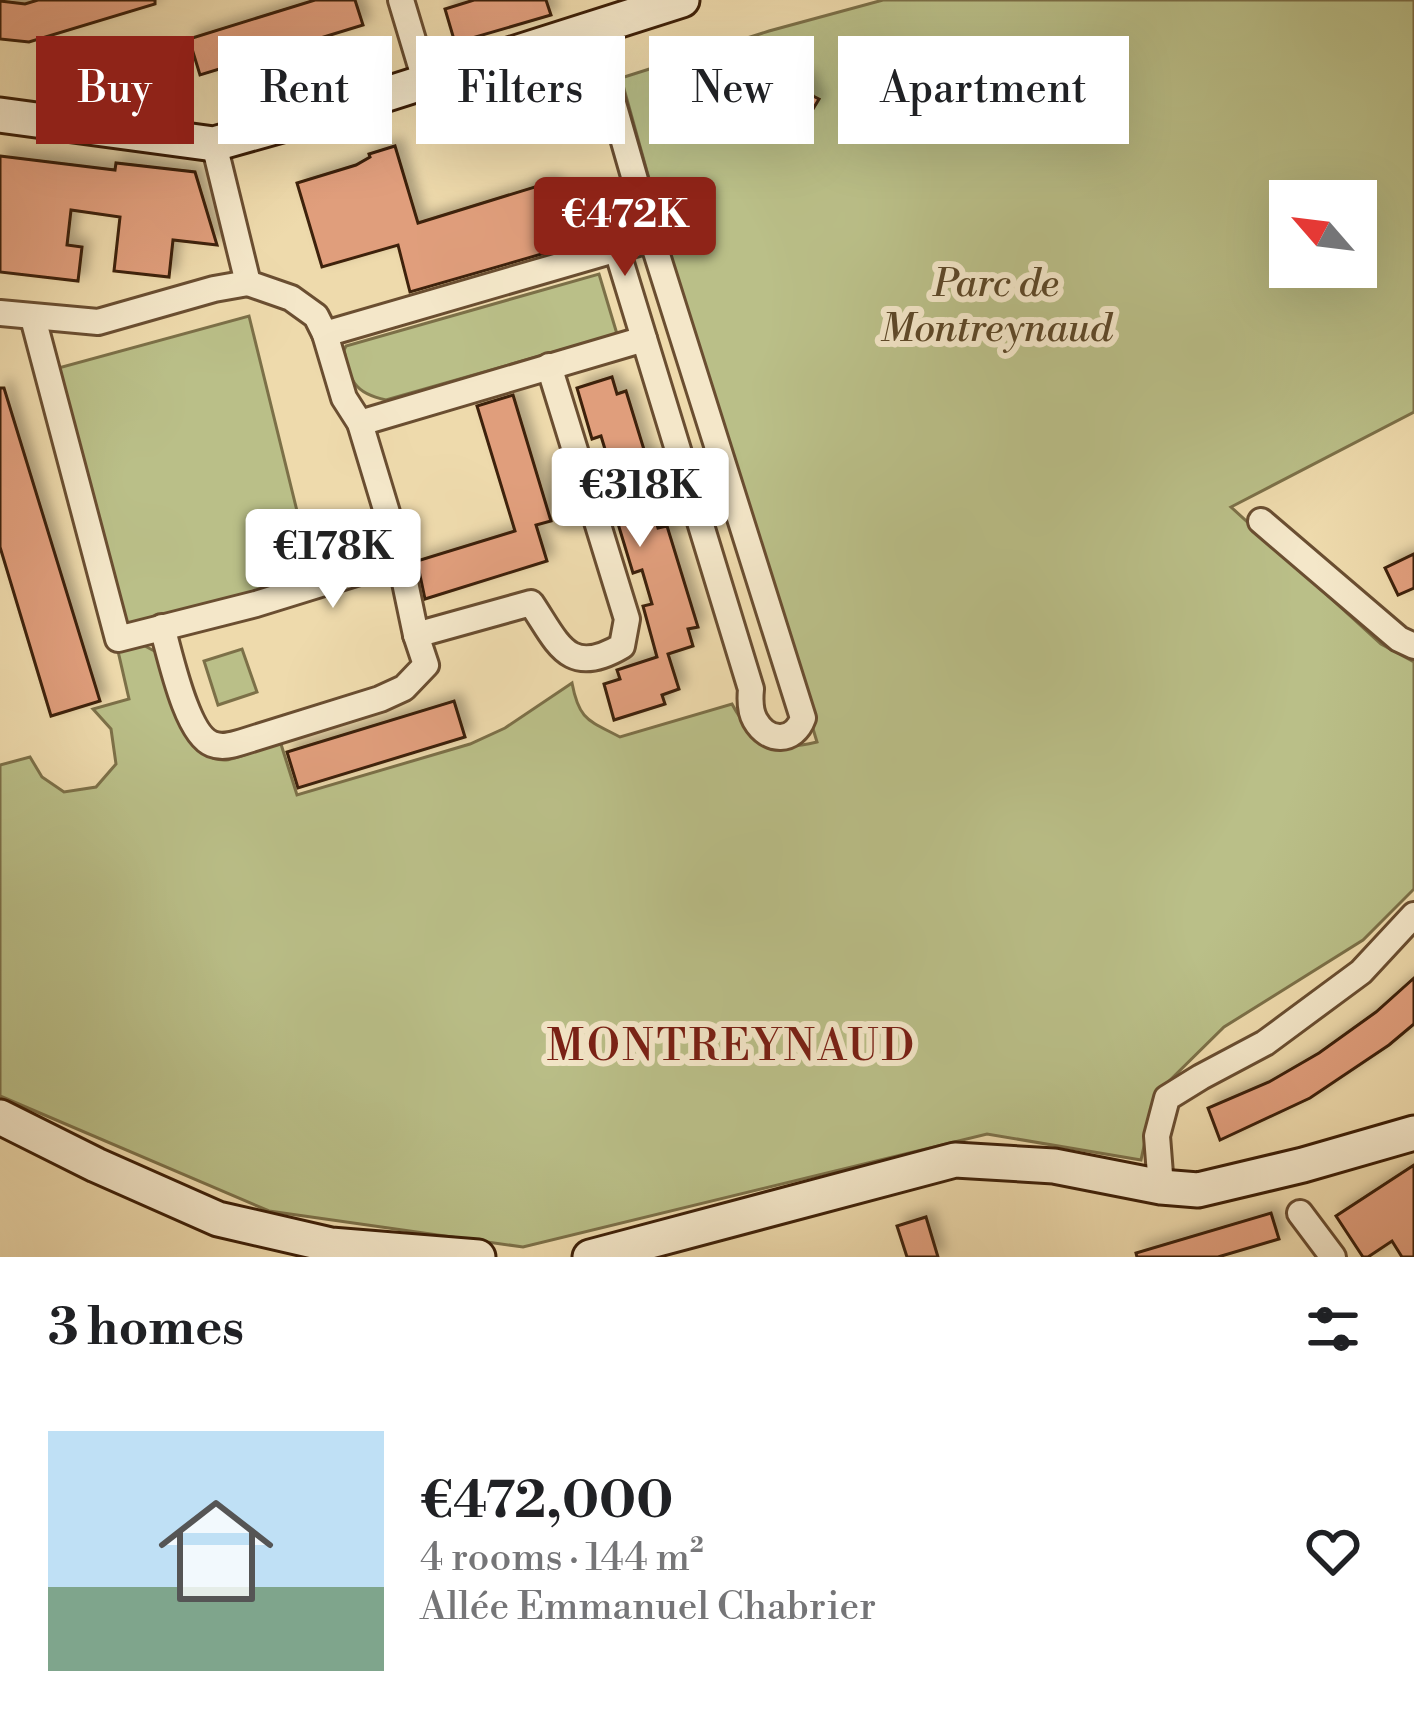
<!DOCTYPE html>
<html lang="en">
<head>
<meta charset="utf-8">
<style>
	:root { --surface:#fff; --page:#f2f2f2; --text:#202124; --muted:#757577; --line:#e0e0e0; --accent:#8f2418 }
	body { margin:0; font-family:"Libre Bodoni",serif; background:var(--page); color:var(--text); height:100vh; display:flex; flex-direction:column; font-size:45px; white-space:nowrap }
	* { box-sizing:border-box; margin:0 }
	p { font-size:39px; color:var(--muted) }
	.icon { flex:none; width:66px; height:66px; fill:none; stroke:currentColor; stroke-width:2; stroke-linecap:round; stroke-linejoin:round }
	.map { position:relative; height:1257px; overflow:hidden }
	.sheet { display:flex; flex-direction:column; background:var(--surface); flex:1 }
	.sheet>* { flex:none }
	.banner { position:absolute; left:36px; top:36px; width:1344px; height:108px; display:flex; gap:24px }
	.needle { width:78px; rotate:298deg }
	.fabs { position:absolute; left:1269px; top:180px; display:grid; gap:24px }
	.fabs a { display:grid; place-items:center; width:108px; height:108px; border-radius:0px; background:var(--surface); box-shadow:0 12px 48px #0002; font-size:60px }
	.price { position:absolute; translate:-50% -102px; padding:0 27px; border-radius:12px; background:#fff; color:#222; font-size:39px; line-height:78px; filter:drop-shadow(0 3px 6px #0008) }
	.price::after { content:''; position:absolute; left:50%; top:72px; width:36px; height:27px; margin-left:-18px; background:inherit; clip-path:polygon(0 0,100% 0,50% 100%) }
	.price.current { background:var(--accent); color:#fff }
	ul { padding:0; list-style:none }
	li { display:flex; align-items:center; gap:36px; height:300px; padding:0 48px }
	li+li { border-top:3px solid var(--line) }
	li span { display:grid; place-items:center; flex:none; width:336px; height:240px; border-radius:0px; color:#555 }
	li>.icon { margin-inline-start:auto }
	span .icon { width:144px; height:144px; fill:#fffc; stroke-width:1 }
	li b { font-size:51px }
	h2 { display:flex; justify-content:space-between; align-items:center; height:144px; padding:0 48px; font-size:51px }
	.chip { padding:0 42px; border-radius:0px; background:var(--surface); box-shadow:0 12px 48px #0002; font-size:42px; line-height:108px }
	.chip.current { background:var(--accent); color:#fff }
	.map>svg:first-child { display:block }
	.green { fill:#babf88; stroke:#7c7048; stroke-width:3; fill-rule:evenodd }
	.building { fill:#e09e7b; stroke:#3e2008; stroke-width:3; filter:url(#shadow) }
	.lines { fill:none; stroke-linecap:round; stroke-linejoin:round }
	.street-casing { stroke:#6a4e31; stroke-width:30 }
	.secondary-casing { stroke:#3e2008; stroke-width:39 }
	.street { stroke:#f4e7c9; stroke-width:24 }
	.secondary { stroke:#f4e7c9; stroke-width:33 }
	.labels { text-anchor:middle; stroke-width:12; stroke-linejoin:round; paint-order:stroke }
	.park-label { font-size:39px; font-style:italic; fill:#5d4828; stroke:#f4e7c9 }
	.neighbourhood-label { font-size:42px; letter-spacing:3px; fill:#7a1f14; stroke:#f4e7c9 }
</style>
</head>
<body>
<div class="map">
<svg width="1414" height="1257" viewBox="0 0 1414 1257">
	<defs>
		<filter id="shadow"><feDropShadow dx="7" dy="-7" stdDeviation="6" flood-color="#0004"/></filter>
	</defs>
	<rect width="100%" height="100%" fill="#eedaac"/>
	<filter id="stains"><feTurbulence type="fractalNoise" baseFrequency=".00167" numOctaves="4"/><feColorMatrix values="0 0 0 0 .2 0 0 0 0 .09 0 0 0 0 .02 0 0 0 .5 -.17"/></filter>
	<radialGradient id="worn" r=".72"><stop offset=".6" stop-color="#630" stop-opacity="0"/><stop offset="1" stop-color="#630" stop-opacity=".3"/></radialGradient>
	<g class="green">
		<path d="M883,0H1414V412L1231,507L1381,644L1414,662V889L1363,940L1224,1027L1155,1095L1141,1160L987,1134L523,1247L269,1211L0,1096V765L30,757L42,777L64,792L96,787L116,764L111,729L93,709L129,699L118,651L143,645L160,654C170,685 183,762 226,760C240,759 266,746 280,741L297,795L470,744L505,728L572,683C579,720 588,720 620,737L732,704C753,743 773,753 817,742L675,272L621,78L769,31ZM1290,201H1356V267H1290Z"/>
		<path d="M599,274L617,334L386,400C353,393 350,380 344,350L346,346Z"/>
		<polygon points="249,316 314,580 127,632 51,370"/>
		<polygon points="242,649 257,692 218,705 204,661"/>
	</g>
	<g class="building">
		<polygon points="38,0 155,0 155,4 29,42 0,39 0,1 25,4"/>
		<polygon points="315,0 355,0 363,25 200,75 189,39"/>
		<polygon points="474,0 546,0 551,15 455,43 445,9"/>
		<polygon points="808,79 813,96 819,99 813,109 799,113 791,84"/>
		<polygon points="395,146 418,223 551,182 560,209 554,211 566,247 410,292 398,245 322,267 297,183 356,165 370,157 369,154"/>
		<polygon points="0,156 115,170 116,163 195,172 217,245 173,240 169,277 114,271 120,217 71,210 67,245 82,247 78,281 0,272"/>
		<polygon points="612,377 617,394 626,391 657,492 648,495 658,528 667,526 698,627 688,629 693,646 668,654 679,689 662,695 665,704 614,720 604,684 620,679 617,670 657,657 643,606 652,604 642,570 633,573 602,471 611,469 601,436 592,439 577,388"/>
		<polygon points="0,388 4,388 100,701 51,716 0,547"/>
		<polygon points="513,395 551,521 536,525 547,561 425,599 417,561 515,531 477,406"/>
		<polygon points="1414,554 1414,588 1398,595 1385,568"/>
		<polygon points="454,701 465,737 298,788 287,752"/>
		<polygon points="1414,978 1414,1024 1389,1045 1310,1098 1220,1140 1208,1108 1269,1082 1319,1053 1376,1012"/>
		<polygon points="1414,1165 1414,1257 1402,1257 1392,1241 1368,1257 1363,1257 1336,1216"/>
		<polygon points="1271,1213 1279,1239 1218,1257 1137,1257 1136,1253"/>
		<polygon points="926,1217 938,1257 907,1257 897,1226"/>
	</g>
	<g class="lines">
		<defs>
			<g id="street">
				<polyline points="401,0 425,80"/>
				<path d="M617,250L751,689C750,699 750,711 755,720C768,743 794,743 803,718L652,239"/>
				<polyline points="0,313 98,322 214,289 248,283"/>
				<polyline points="33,318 118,639 256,604 382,565 398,549 360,423 344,398 325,334 316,316 291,298 248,283 214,144"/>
				<polyline points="325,334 652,239 592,30"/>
				<polyline points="360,423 644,339"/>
				<polyline points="1261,521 1399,639 1414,646"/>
				<path d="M162,627C170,654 186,734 212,744C222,748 232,745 242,742L380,699L404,688L426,665L416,635L398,549"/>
				<path d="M416,635L531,603C558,643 568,678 622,646L627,619L549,366"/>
				<polyline points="1161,1187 1157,1136 1167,1098 1201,1077 1265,1043 1361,972 1414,915"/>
				<polyline points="1300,1213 1333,1257"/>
			</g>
			<g id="secondary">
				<polyline points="0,115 214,144 346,107 682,0"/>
				<polyline points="0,1117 96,1165 218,1219 331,1245 478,1257"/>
				<polyline points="590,1257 955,1160 1054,1166 1161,1187 1198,1190 1303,1165 1414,1133"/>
			</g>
		</defs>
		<use href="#street" class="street-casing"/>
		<use href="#secondary" class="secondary-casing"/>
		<use href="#street" class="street"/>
		<use href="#secondary" class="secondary"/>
	</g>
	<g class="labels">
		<g class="park-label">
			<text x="996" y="296">Parc de<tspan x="996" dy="45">Montreynaud</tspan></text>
		</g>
		<g class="neighbourhood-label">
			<text x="732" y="1060">MONTREYNAUD</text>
		</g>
	</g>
	<rect width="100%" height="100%" filter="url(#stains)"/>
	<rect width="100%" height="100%" fill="url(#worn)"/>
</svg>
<div class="fabs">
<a><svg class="needle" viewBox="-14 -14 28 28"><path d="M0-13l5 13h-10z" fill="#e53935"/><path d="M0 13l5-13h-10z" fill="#757577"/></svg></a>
</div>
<b class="price current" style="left:625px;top:279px">€472K</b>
<b class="price" style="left:640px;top:550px">€318K</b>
<b class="price" style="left:333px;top:611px">€178K</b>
<div class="banner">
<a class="chip current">Buy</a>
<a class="chip">Rent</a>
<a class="chip">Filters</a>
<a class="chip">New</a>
<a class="chip">Apartment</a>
</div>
</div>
<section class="sheet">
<h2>3 homes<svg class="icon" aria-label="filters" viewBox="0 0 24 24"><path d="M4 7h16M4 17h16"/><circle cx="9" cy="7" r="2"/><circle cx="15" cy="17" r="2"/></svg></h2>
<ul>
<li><span style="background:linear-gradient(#bfe0f5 65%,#7fa58c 0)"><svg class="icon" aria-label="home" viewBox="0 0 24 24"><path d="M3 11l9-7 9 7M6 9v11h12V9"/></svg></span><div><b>€472,000</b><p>4 rooms · 144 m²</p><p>Allée Emmanuel Chabrier</p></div><svg class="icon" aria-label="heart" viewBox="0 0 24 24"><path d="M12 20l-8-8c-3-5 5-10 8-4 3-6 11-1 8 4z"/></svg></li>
</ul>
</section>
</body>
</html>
